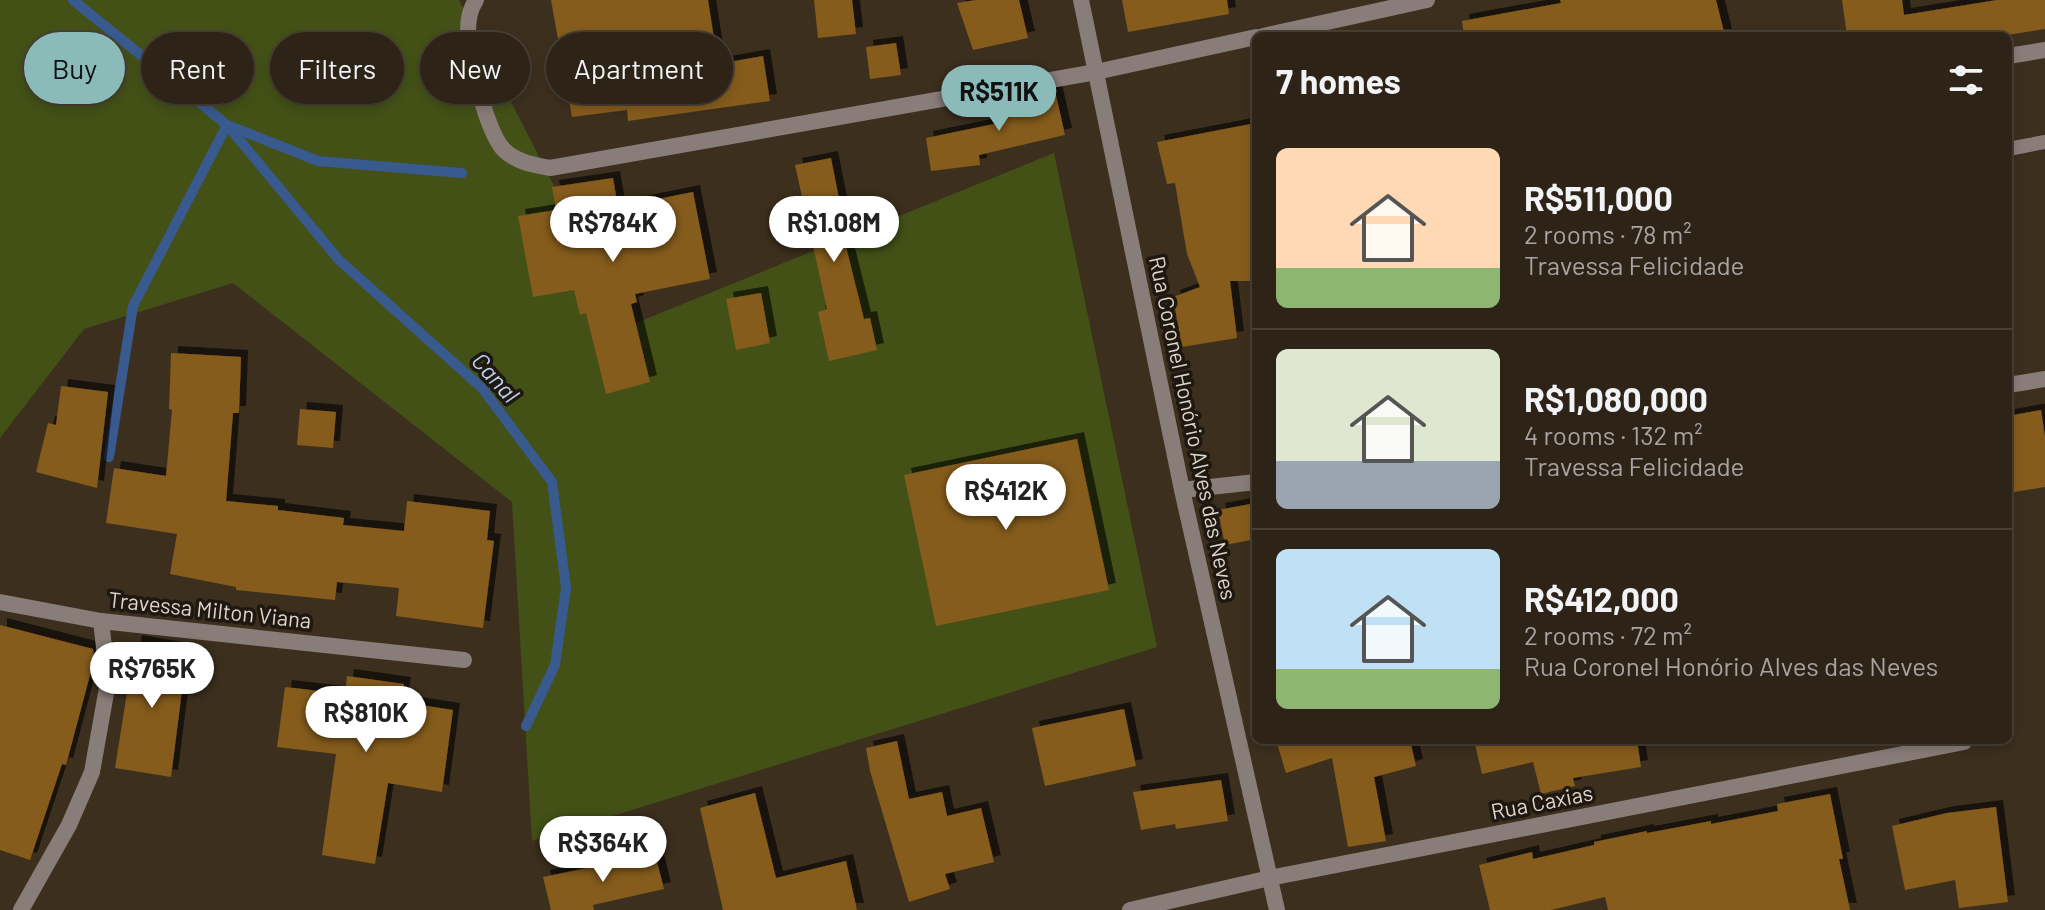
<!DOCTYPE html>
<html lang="en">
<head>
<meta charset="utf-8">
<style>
	:root { --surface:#2d2316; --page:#392f23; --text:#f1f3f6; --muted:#a7a4a1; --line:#484035; --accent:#8bbbb9 }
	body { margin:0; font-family:Barlow,sans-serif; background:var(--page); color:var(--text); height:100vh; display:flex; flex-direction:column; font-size:30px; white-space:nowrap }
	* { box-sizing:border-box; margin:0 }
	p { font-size:26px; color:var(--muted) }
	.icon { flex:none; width:44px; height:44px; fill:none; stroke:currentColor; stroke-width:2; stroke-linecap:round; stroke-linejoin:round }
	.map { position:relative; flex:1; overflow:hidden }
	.side { position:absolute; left:1252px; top:32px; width:760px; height:712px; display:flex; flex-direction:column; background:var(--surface); border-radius:12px; box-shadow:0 4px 12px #0003,0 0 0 2px var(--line) }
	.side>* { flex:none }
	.guide { position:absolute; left:24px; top:32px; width:760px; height:72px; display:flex; gap:16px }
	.price { position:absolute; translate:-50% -68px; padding:0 18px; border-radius:28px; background:#fff; color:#222; font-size:26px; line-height:52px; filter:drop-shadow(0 2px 4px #0008) }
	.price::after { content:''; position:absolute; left:50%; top:48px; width:24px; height:18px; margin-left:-12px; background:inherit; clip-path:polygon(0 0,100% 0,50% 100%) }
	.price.current { background:var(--accent); color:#111 }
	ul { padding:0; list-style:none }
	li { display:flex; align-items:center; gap:24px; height:200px; padding:0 24px }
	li+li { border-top:2px solid var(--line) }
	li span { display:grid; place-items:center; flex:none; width:224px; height:160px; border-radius:12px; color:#555 }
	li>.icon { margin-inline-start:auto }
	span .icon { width:96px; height:96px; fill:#fffc; stroke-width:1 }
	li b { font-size:34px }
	h2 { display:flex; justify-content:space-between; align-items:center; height:96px; padding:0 24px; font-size:34px }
	.pill { padding:0 28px; border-radius:36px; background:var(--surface); box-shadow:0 4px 12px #0003,0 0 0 2px var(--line); font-size:28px; line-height:72px }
	.pill.current { background:var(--accent); color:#111 }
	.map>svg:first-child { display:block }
	.green { fill:#435117 }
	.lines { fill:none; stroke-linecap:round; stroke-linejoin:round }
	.stream { stroke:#385a8e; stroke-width:10 }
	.building { fill:#855b1b; filter:url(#shadow) }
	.service { stroke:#897d79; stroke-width:14 }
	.minor { stroke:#897d79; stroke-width:16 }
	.labels { text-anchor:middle; stroke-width:7; stroke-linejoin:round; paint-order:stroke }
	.street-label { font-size:22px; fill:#ded5cb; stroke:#1e1810 }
	.water-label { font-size:24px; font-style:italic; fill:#bfd3f3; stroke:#1e1810 }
</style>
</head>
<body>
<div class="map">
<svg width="2045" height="910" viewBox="0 0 2045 910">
	<defs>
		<filter id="shadow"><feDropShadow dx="7" dy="-7" stdDeviation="0" flood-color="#0009"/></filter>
	</defs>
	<rect width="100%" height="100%" fill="#3c2f1e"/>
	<polygon class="green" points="0,0 459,0 626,327 1054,153 1157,647 532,841 512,502 233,283 84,329 0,438"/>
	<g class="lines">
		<g class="stream">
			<polyline points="73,0 227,125 339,260 482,388 552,482 566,588 555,665 526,726"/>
			<polyline points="109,457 133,306 227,125 318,161 462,173"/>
		</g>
	</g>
	<g class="building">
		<polygon points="551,0 708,0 718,64 763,56 770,101 628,121 627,110 572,117"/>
		<polygon points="814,0 852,0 856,34 818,38"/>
		<polygon points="976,0 1019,0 1028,38 973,50 957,3"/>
		<polygon points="1122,0 1227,0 1229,14 1128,32"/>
		<polygon points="1560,0 1716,0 1725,36 1671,36 1671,31 1622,36 1464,36 1462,21 1561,3"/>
		<polygon points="1842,0 1902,0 1904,15 1997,0 2045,0 2045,29 2001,36 1847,36"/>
		<polygon points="896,43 901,75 870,79 866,47"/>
		<polygon points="1055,91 1065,135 979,155 980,165 931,171 926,138 994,124 993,108"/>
		<polygon points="1256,123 1256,281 1230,281 1237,338 1182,347 1173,297 1200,287 1187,254 1175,183 1167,184 1157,142"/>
		<polygon points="831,158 842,214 838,215 864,319 870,318 877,350 829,361 818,312 827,309 795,165"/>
		<polygon points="613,178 618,207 693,192 710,279 635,294 637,302 631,304 650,382 606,394 586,313 580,315 574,290 533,297 518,216 556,210 552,187"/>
		<polygon points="761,293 770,343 736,350 726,299"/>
		<polygon points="171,353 241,357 239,413 233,413 226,501 278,506 278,510 344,518 343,525 404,531 407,501 490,511 487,540 494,541 483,628 396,616 399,588 337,582 335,600 236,590 236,587 170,574 177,534 106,523 114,468 166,476 172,410 169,409"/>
		<polygon points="61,386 108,392 97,488 36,472 48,423 56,425"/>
		<polygon points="300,409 336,412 333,448 297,445"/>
		<polygon points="2041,410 2045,437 2045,487 2008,493 2008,416"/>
		<polygon points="1077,439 1109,590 936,626 904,475"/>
		<polygon points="1256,503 1256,539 1225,545 1218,510"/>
		<polygon points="0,625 93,649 94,660 66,765 62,764 30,860 0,850"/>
		<polygon points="135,642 187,651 171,777 115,768"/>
		<polygon points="347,676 404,684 401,702 453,710 442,792 388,783 375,864 322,855 336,754 277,747 285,687 345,694"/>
		<polygon points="1124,709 1136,766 1045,786 1032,728"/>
		<polygon points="1276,740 1410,740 1416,766 1374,777 1386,841 1348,847 1332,758 1286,773"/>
		<polygon points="1474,740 1637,740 1641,767 1573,778 1575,786 1541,794 1533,762 1482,774"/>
		<polygon points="897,741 909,799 942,792 947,816 981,808 994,862 945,874 950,889 909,902 870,771 866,748"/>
		<polygon points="1221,780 1228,821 1176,829 1175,824 1141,830 1133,792"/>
		<polygon points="755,793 776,878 846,861 857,910 723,910 700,808"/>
		<polygon points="1830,794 1843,859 1839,859 1850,910 1608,910 1605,897 1551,910 1490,910 1479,865 1532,852 1533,859 1594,845 1594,842 1647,831 1647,833 1711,821 1711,824 1778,811 1777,804"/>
		<polygon points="1996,807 2008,902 1959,908 1955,880 1905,890 1892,826 1947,813"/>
		<polygon points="655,854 664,889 593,905 594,910 551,910 543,877"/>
	</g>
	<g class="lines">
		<polyline class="service" points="2008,149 2045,142"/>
		<g class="minor">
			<path d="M476,0C468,12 467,28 469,43C471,66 488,134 504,150C516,162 534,165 550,168L1096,72L1256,37"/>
			<polyline points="1081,0 1182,490 1277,910"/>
			<polyline points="1263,36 1427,0"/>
			<polyline points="2008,56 2045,50"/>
			<polyline points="2008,385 2045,379"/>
			<polyline points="1182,490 1256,482"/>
			<polyline points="0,602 101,621 464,660"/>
			<polyline points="21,910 69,825 92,772 108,682 101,621"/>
			<polyline points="1130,910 1270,878 1964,742"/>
		</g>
	</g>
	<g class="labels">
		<g class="street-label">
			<text transform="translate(1193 428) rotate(78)" y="8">Rua Coronel Honório Alves das Neves</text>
			<text transform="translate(210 610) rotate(6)" y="8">Travessa Milton Viana</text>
			<text transform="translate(1542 802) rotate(-11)" y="8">Rua Caxias</text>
		</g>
		<g class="water-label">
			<text transform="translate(495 378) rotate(48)" y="8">Canal</text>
		</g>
	</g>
</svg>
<b class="price current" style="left:999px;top:133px">R$511K</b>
<b class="price" style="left:613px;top:264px">R$784K</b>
<b class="price" style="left:834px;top:264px">R$1.08M</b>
<b class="price" style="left:1006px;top:532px">R$412K</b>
<b class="price" style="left:152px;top:710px">R$765K</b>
<b class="price" style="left:366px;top:754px">R$810K</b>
<b class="price" style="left:603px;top:884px">R$364K</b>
<div class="guide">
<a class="pill current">Buy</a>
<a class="pill">Rent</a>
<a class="pill">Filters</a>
<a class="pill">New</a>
<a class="pill">Apartment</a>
</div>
<section class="side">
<h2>7 homes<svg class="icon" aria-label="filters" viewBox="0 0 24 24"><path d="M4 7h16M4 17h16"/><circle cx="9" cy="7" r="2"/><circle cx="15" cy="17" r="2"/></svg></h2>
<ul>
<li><span style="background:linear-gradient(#ffd9b3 75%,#8fb573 0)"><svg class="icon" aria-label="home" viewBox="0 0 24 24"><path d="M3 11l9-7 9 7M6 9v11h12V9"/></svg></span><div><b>R$511,000</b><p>2 rooms · 78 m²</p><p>Travessa Felicidade</p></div></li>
<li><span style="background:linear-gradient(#dfe7d0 70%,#9aa5b1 0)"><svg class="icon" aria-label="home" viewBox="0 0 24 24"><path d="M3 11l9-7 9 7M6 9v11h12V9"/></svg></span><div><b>R$1,080,000</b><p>4 rooms · 132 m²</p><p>Travessa Felicidade</p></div></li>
<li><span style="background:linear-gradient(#bfe0f5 75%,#8fb573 0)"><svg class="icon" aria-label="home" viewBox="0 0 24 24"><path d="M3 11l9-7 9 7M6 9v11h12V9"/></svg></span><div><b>R$412,000</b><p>2 rooms · 72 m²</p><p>Rua Coronel Honório Alves das Neves</p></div></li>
</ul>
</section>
</div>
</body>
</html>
